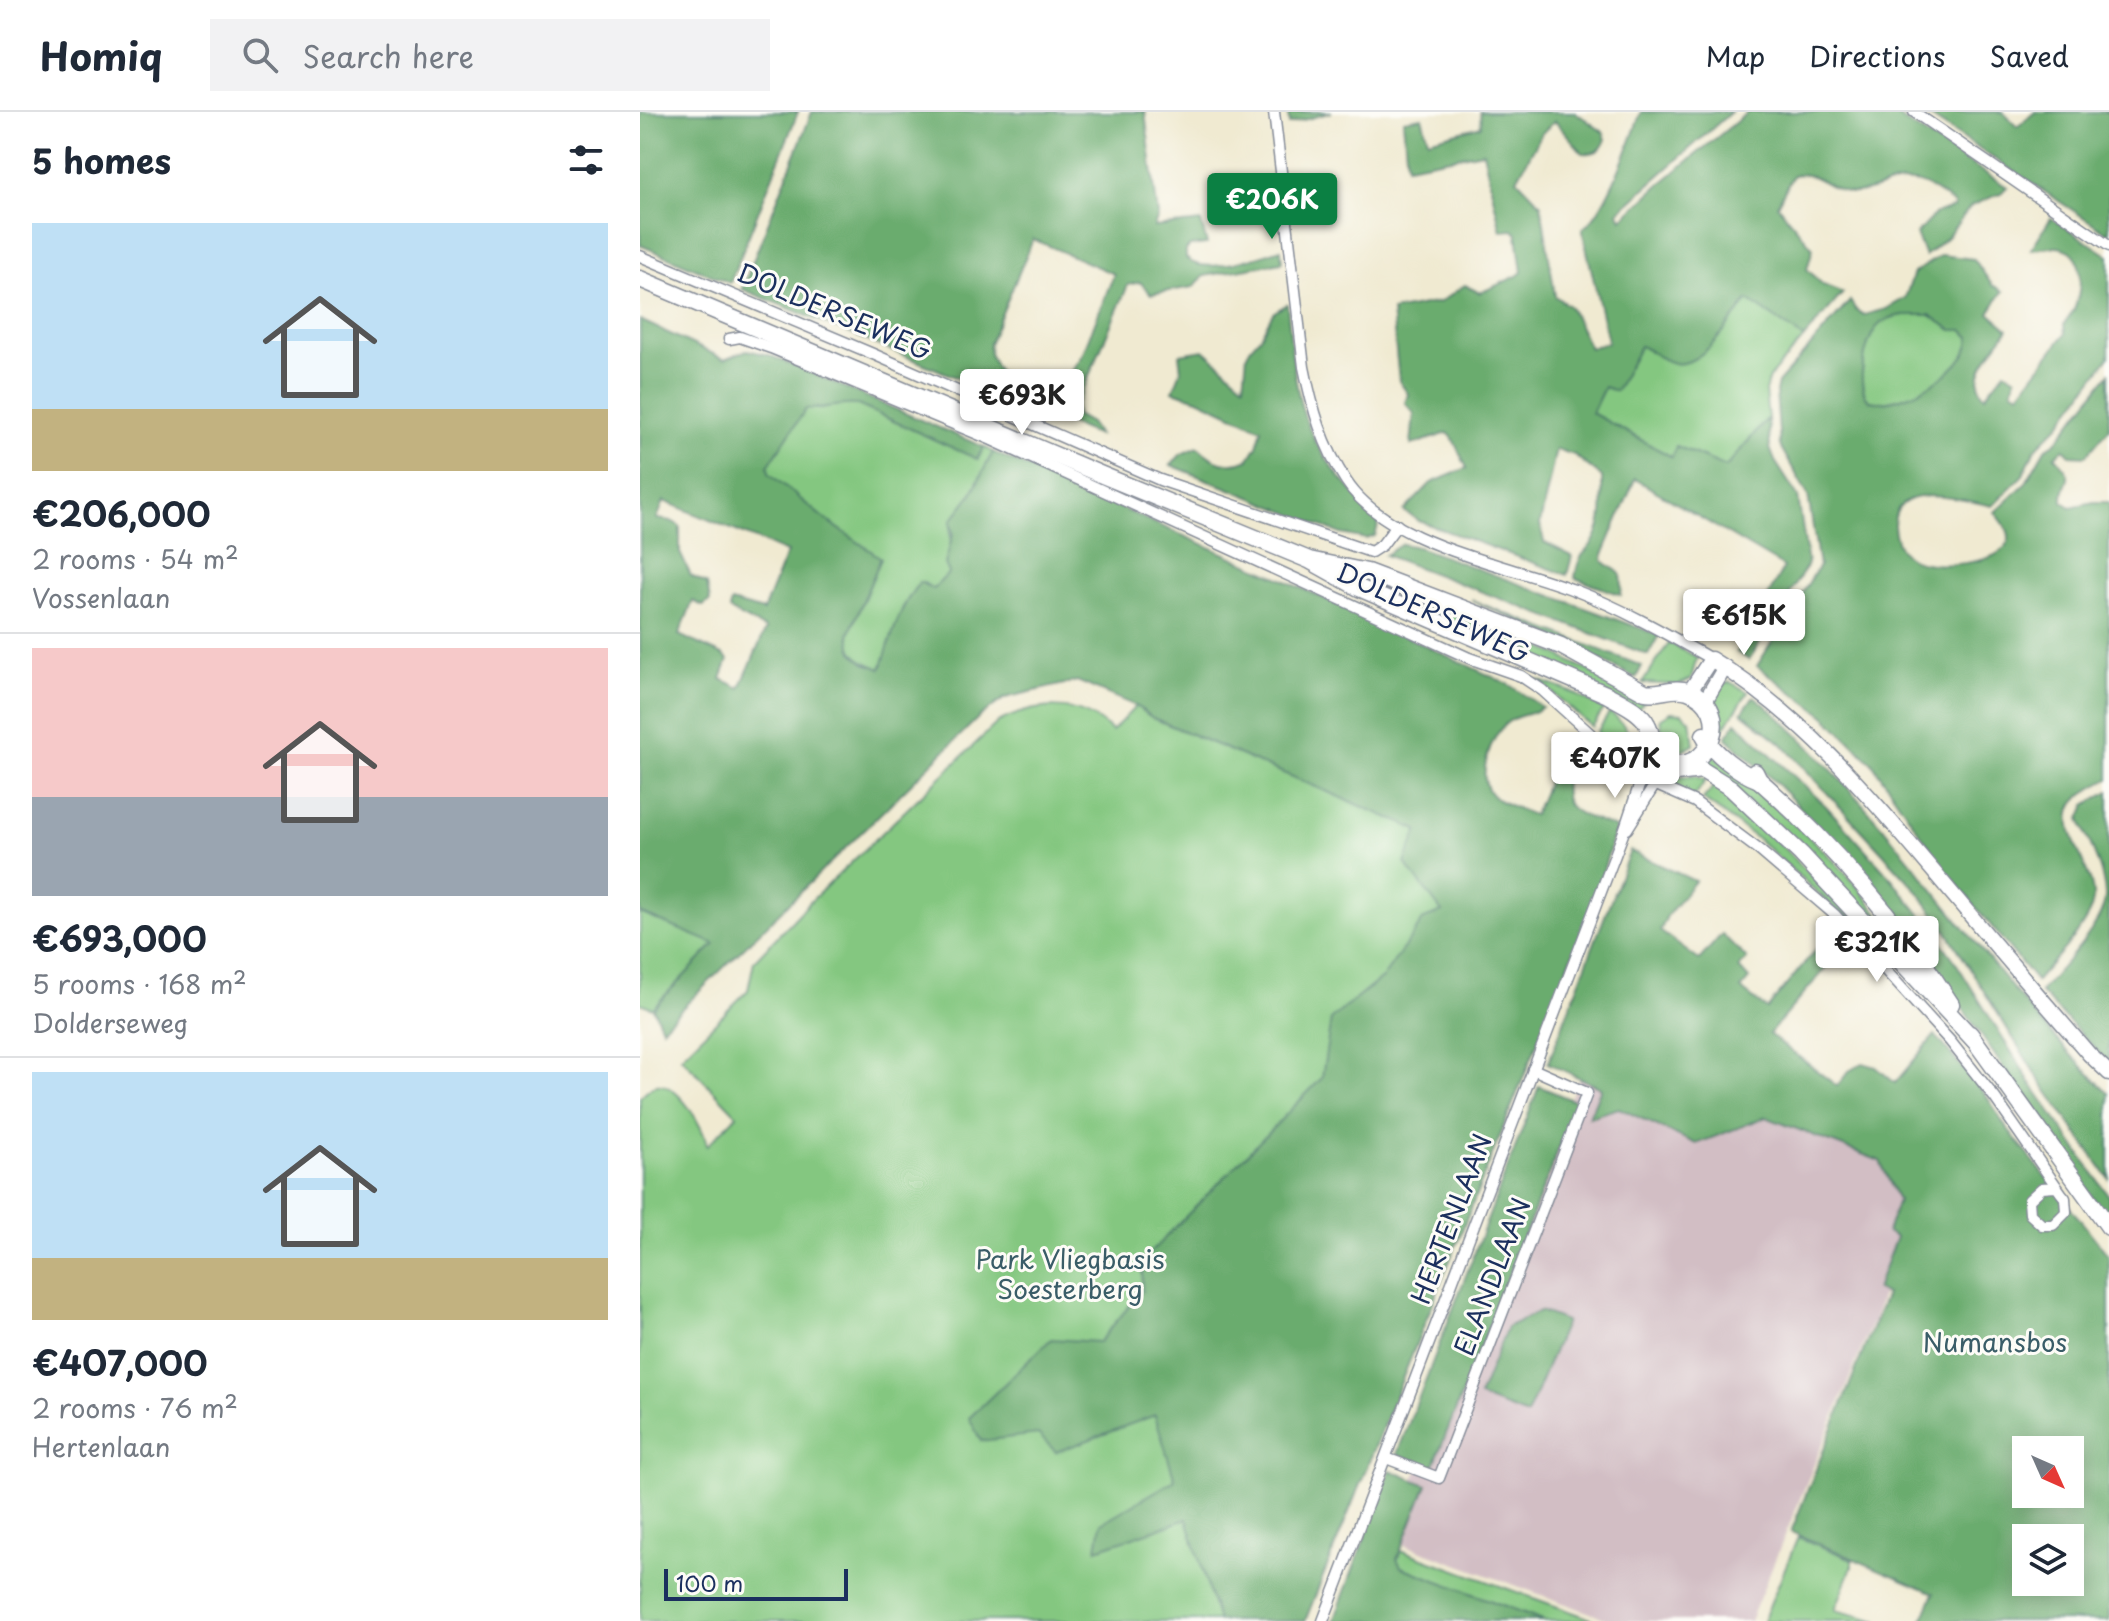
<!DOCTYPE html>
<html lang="en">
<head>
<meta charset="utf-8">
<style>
	:root { --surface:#fff; --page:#f2f2f3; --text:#1f2937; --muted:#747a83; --line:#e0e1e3; --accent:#0b8043 }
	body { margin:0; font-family:"Playpen Sans",sans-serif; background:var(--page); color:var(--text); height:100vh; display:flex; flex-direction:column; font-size:30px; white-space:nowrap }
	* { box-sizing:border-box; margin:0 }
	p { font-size:26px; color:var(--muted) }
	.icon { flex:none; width:44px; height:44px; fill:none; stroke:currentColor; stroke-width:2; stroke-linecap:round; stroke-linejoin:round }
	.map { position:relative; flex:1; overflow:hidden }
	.drawer { display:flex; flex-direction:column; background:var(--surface); width:640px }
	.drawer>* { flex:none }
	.needle { width:52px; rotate:135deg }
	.buttons { position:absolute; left:1372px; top:1324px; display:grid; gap:16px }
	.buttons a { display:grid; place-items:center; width:72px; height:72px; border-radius:0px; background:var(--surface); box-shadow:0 4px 20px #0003; font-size:40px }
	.scale { position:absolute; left:24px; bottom:20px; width:184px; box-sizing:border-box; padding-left:8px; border:4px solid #1b2f5e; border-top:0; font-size:22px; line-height:28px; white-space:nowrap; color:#1b2f5e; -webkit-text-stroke:6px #fdfcf7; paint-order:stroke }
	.price { position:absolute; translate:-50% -68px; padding:0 18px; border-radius:8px; background:#fff; color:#222; font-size:26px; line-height:52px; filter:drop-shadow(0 2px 4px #0008) }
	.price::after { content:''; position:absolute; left:50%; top:48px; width:24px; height:18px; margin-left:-12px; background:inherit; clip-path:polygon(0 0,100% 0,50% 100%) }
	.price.selected { background:var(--accent); color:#fff }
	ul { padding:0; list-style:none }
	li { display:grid; align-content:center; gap:16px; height:424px; padding:0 32px }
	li+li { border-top:2px solid var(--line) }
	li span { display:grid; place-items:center; height:248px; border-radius:0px; color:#555 }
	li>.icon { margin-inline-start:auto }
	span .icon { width:144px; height:144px; fill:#fffc; stroke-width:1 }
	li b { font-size:34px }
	h2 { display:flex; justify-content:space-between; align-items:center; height:96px; padding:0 32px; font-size:34px }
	header { display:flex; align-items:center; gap:48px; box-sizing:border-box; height:112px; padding:0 40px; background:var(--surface); border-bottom:2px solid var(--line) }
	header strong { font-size:38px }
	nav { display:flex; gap:44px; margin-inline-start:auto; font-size:28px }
	.search { width:560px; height:72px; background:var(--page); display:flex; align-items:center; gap:20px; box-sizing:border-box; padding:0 28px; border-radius:0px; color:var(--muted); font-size:30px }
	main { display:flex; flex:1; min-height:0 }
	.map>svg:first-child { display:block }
	.industrial { fill:#d2bec4 }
	.green { fill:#84c780; stroke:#507b6f; stroke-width:2 }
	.forest { fill:#6bac6e; stroke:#436e66; stroke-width:2; fill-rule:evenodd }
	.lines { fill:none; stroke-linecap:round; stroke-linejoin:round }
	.minor-casing { stroke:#868c98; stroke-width:13 }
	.secondary-casing { stroke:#868c98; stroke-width:17 }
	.primary-casing { stroke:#868c98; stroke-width:19 }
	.minor { stroke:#fff; stroke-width:10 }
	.secondary { stroke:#fff; stroke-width:14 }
	.primary { stroke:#fff; stroke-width:16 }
	.labels { text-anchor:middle; stroke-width:6; stroke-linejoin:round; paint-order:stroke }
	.street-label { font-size:26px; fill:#1b2f5e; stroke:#fdfcf7 }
	.park-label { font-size:26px; fill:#3a5d68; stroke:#fdfcf7 }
</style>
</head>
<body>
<header>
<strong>Homiq</strong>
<div class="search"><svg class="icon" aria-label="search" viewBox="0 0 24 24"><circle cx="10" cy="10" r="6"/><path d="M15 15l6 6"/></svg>Search here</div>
<nav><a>Map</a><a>Directions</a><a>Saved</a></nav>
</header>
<main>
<section class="drawer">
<h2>5 homes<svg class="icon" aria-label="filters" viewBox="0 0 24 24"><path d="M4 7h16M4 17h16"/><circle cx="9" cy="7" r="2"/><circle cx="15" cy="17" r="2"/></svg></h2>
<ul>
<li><span style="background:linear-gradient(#bfe0f5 75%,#c2b280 0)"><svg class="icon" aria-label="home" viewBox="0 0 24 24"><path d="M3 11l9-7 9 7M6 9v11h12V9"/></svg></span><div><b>€206,000</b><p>2 rooms · 54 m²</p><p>Vossenlaan</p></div></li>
<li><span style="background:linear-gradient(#f6c9c9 60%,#9aa5b1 0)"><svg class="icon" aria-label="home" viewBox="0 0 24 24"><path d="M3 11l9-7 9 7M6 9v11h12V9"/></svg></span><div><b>€693,000</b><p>5 rooms · 168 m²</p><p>Dolderseweg</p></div></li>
<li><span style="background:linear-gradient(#bfe0f5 75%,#c2b280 0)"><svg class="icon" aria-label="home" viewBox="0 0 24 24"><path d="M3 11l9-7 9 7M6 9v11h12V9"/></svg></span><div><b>€407,000</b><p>2 rooms · 76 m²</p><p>Hertenlaan</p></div></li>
</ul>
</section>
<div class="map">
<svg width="1469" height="1509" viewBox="0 0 1469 1509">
	<rect width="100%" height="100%" fill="#fdfcf7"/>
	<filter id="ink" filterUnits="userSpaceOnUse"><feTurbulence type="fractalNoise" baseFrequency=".0125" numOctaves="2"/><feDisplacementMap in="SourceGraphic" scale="16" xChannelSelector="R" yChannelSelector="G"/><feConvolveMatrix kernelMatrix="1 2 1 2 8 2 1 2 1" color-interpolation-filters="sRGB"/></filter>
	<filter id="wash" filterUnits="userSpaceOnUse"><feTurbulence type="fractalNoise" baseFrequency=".006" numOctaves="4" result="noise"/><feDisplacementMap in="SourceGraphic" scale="32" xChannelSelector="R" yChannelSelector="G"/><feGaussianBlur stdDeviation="1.8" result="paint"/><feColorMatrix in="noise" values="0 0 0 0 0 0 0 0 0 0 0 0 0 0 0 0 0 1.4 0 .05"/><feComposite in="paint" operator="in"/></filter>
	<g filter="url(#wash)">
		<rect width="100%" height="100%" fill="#f0ead1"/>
		<polygon class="industrial" points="951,936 1242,1046 1268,1092 1237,1199 1110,1509 972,1509 749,1427"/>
		<g class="green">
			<polygon points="1108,188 1164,226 1129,266 1125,279 1128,306 1086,355 1037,334 1033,346 951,301 965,274 976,278 1000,233 1032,250 1073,230"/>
			<path d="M1264,203H1290L1312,218H1323L1330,225C1330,259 1261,296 1230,289C1214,275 1225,232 1236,216C1243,207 1254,204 1264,203Z"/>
			<path d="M202,291L218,293L338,347L344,335L353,340L331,383L311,409L310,461L293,477L284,471L263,495L241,557C222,549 209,545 209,522L241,446L182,405L128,361V354L166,296L179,297Z"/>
			<polygon points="720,466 912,540 1005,588 998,597"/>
			<polygon points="1029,531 1057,545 1051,567 1039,573 1002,571"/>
			<polygon points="898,568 931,580 964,597 952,615"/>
			<path d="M1090,570L1108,580L1082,619C1076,603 1068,576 1090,570Z"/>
			<path d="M496,594L513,606L953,792L665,1509H0V985C5,980 9,975 16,973C37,969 65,1016 67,1034L97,1003L41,945L108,878L114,849L169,791L358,610C396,591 438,587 472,619Z"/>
			<path d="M970,600C986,613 998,631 993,652L957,620Z"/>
			<polygon points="1031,600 1042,601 1050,608 1054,632 1042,638 1032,637 1024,628 1020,607"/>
			<path d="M1073,642C1133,694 1215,755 1253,826L1154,729L1063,653Z"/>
			<polygon points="1054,664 1066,668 1054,685 1029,672 1031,666"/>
			<polygon points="1076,672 1128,720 1224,817 1217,816 1119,728 1063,687"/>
			<polygon points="0,801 76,832 13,896 0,891"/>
			<polygon points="1158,1425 1212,1447 1212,1455 1195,1498 1239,1509 1123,1509"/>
			<polygon points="761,1438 957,1509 905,1509 761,1455 757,1447"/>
		</g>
		<g class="forest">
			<polygon points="0,0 158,0 90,171 0,133"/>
			<path d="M172,0H505L518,104L514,115L561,110L567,132L550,134L546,138V146C564,165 618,144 641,137L642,150L564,164L553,175L511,182L500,170L488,173L436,294V303L450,311L458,323L386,294L399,270L419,269L429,262L442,243L474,162L393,127L349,232L350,244L366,272L364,285L102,177Z"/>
			<polygon points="648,0 692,0 649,12"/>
			<path d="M840,0H935L963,20L966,27C962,39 955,42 943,41L915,9L902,21L877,67L901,92L915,184L930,195L950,236L968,230L942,117C966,102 991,28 1001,0H1091L978,100L982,107L1020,72L1108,0H1250L1367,75L1361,81L1331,94L1307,125L1285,144L1276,122L1295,102L1314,95V92C1282,68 1273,64 1235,77C1227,79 1219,82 1211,81C1189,79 1177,58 1153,63L1137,93L1173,136L1167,157L1183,173L1203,181L1164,226L1108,188C1093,207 1061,257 1034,251C1022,248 1011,239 1000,234L976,279L964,275L952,301L1032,345L1036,334L1086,355L1128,306L1130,336L1135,349L1158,385L1168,452L1109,548L1097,540L1144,455L995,367L963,443V449C979,463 984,455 981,483L935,466C939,436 949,443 957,422C965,405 962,384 962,365L934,343L916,337L900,412L904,430L932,444L927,463L779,409L764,399L791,371L827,356L812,325L808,321L771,333L774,301L765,291L768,282L759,269L752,199L800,190L825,173L840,181L877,164L882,160L877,122L873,118L861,119L843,40L767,54L763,8L782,5L788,28L841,14Z"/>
			<polygon points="1283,0 1363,0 1377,15 1395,0 1469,0 1469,122"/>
			<path d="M1411,106L1469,144V245L1420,312L1395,337L1383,363L1352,394C1325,388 1253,367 1254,414C1255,426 1259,439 1270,446C1287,458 1366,454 1369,427C1370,417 1360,407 1355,400L1385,372L1405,337L1416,330L1469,262V317L1446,344L1430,343L1424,337L1415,344C1440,372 1422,363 1423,390L1431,395L1454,390H1469V667C1458,674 1440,680 1433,692C1418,720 1456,759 1453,788C1450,814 1413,848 1396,869L1303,755L1232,651L1185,604L1117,554L1179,454L1168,383L1140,334L1136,280L1138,271L1210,189L1216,198L1224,203L1246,197L1265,186L1274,161L1301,143L1334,147L1352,173L1363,179L1349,201L1368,217C1357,234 1326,264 1345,284L1365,259L1376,266L1372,278L1379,282L1425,222L1424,212C1428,207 1433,201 1435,195C1440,181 1445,149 1430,139C1419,132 1402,136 1391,137ZM1264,203H1290L1312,218H1323L1330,225C1330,259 1260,296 1230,289C1214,275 1225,232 1236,216C1243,207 1254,204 1264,203Z"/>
			<path d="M647,192C651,228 653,268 664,303C677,343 707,375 736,404L739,410L735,424L726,427L701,422L531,353L541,342L558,335C574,350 587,356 609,347L617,334L622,317L558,287L533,279L541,259L539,242L564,238L604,273L607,242L611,235L620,225L633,201Z"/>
			<path d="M0,208L84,247L107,238L129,243L344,335L337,347L218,293C199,291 184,297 166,297L128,354L129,361L182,405L241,446L209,522L212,540L225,551L241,557C251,527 259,494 280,470L293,477L309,461L305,452L313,422L311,409L331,383L353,340L642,467L868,572L902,595C892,604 878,602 868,610C851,622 834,667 853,684C860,691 884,699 894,703L907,672L911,631L932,644C914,700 929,698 976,716L953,792L665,1509H578L547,1407L457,1437L461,1411L535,1368L515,1303L416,1340L398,1322L341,1329L329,1306L411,1227L459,1230L502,1179V1149L682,966L691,907L743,865L784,807L802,800L765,751L778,718L513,606L496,594L437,569L365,586L340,604L22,916L13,896L75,832L0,801ZM24,389L147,440L123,499L91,490L89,497L93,500L126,517L100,576L81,567L88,548L83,543L39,523L53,489L63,494L70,489L67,472L51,464L40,441V414L31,409L17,407Z"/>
			<polygon points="762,432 778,435 1019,523 1008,543 745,443"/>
			<polygon points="831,488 1002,554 996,566 904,520"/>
			<path d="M1114,584C1145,608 1172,637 1198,665C1293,766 1368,886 1469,981V1067L1396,963L1304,815L1275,776L1141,631L1102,600Z"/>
			<polygon points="1096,610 1186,694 1252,767 1282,805 1313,846 1390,970 1469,1084 1469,1109 1270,820 1201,737 1134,669 1086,625"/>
			<path d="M1469,679V951L1400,880C1418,858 1466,812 1465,783C1464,758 1449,730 1440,707L1446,693Z"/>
			<path d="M990,739L1055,769L1027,804L1020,819L1059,848L1082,822L1107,847L1099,856L1109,867L1101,877L1127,897L1195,814L1210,828L1129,922L1197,974L1209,959L1223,951L1236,955L1255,971L1295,923L1348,986L1363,1011L1469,1144V1509H1282L1294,1481L1151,1420L1246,1182L1236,1178L1256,1125L1247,1120L1258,1088L1240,1049L1126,1005L1056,1032L979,996L949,1005L961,976L908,951ZM1386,1338H1430V1382H1386ZM1386,1426H1430V1470H1386Z"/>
			<polygon points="899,974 937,990 793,1355 757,1342"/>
			<polygon points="900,1199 926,1209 887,1303 839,1285 867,1215"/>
			<polygon points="750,1358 787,1373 757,1447 761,1455 905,1509 694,1509"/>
		</g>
	</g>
	<g filter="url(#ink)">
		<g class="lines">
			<defs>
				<g id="minor">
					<path d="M634,0L664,255C672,296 683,334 706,369C747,433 867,452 934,478C981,496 1027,522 1071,547"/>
					<polyline points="1274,0 1469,134"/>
					<polyline points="0,144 233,242 520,368 731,440 742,433 757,413"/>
					<polyline points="89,227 100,225 131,236 352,328 829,546 881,564 902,578 986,654 1014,672 1055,690 1119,738 1195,803 1310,929 1355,986 1421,1081 1425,1086 1426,1100 1413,1113 1402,1113 1390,1102 1389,1088 1402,1076 1415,1075"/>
					<polyline points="987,717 1024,658"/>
					<polyline points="746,1346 799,1366 947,981 893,957"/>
					<polyline points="683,1509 983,722 1008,647"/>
				</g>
				<g id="secondary">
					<path d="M1050,579L1071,547C1168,606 1238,694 1310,779C1356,834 1402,888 1449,942L1469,961"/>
					<polyline points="1065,589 1085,555"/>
				</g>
				<g id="primary">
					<path d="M0,167L462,363L669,448L719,476L968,583C980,590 1001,599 1007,612C1015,626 1008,641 1026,649C1068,667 1097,596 1048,579C1033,574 1019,583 1005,580L921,534L727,460L669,448"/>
					<path d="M1064,623C1073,641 1100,661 1119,668"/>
					<path d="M1115,660L1119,668C1193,733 1258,809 1311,892"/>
					<polyline points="1036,661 1062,658 1091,676 1161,742 1334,928"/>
					<polyline points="1330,922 1469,1115"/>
				</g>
			</defs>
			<use href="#minor" class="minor-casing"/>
			<use href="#secondary" class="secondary-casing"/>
			<use href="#primary" class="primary-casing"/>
			<use href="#minor" class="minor"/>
			<use href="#secondary" class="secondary"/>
			<use href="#primary" class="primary"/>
		</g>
	</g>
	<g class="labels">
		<g class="street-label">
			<text transform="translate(194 200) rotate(23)" y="9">DOLDERSEWEG</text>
			<text transform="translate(793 501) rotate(24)" y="9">DOLDERSEWEG</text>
			<text transform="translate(812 1107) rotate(-69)" y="9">HERTENLAAN</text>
			<text transform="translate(853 1165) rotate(-69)" y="9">ELANDLAAN</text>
		</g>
		<g class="park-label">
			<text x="430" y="1157">Park Vliegbasis<tspan x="430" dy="30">Soesterberg</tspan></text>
			<text x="1355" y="1240">Numansbos</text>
		</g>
	</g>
</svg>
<div class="buttons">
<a><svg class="needle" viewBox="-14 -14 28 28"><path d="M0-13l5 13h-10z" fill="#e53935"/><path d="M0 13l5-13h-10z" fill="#747a83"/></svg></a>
<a><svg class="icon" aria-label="layers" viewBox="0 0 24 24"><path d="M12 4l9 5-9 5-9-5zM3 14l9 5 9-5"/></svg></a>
</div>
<div class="scale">100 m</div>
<b class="price selected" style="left:632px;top:129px">€206K</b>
<b class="price" style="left:382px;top:325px">€693K</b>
<b class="price" style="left:1104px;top:545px">€615K</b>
<b class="price" style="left:975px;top:688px">€407K</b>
<b class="price" style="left:1237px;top:872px">€321K</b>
</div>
</main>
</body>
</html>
